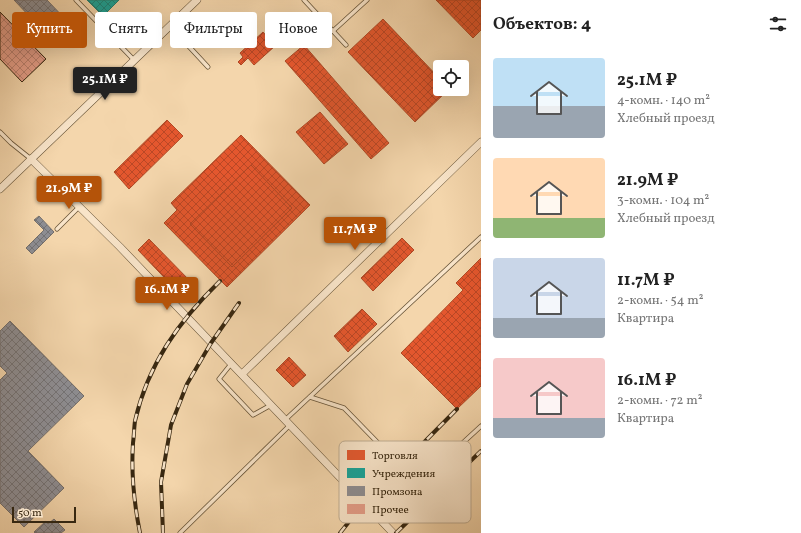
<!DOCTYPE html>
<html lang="ru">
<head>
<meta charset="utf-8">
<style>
	:root { --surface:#fff; --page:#f6f6f6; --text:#222; --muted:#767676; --accent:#b45309 }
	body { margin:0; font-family:Vollkorn,serif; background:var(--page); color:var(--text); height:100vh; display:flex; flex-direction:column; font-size:15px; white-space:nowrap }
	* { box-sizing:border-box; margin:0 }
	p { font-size:13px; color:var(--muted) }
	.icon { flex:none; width:22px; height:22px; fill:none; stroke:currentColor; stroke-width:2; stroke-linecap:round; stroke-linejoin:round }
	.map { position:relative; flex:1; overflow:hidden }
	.side { display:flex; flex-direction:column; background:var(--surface); width:320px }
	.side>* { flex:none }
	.banner { position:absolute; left:12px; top:12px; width:380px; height:36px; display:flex; gap:8px }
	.buttons { position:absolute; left:433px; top:60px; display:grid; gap:8px }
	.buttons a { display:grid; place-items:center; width:36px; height:36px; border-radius:4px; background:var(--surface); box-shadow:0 4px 16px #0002; font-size:20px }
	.scale { position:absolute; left:12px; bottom:10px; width:64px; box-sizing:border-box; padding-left:4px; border:2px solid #382811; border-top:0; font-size:11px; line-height:14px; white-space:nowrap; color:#382811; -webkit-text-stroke:3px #f8e4c9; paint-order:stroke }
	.price { position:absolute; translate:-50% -34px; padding:0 9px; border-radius:4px; background:var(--accent); color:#fff; font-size:13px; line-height:26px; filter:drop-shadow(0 1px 2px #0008) }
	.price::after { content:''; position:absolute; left:50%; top:24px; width:12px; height:9px; margin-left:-6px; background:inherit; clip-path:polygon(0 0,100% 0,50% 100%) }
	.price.current { background:#222; color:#fff }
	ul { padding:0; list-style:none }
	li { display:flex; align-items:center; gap:12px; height:100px; padding:0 12px }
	li span { display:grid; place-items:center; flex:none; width:112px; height:80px; border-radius:4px; color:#555 }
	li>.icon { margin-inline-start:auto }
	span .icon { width:48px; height:48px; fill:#fffc; stroke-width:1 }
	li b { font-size:17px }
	h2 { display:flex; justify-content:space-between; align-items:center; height:48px; padding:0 12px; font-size:17px }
	.pill { padding:0 14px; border-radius:4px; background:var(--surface); box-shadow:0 4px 16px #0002; font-size:14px; line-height:36px }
	.pill.current { background:var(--accent); color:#fff }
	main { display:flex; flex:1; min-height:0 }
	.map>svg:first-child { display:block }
	.shops { fill:url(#shops-cross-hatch); stroke:#b04925 }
	.public { fill:url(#public-cross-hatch); stroke:#217e70 }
	.industry { fill:url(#industry-cross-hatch); stroke:#746f6b }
	.building { fill:url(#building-cross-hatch); stroke:#382811 }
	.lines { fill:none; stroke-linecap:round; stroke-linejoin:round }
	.lane-casing { stroke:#675438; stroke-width:5 }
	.street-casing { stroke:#675438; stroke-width:8 }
	.lane { stroke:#f8e4c9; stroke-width:3.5 }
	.street { stroke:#f8e4c9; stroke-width:7 }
	.rail-casing { stroke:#382811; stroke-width:4 }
	.rail { stroke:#f8e4c9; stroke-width:2.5; stroke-dasharray:8; stroke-linecap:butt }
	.key { fill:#f8e4c9; stroke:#beac92; stroke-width:1 }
	.key-label { font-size:11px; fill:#382811 }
</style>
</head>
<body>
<main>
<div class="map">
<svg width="481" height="533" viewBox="0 0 481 533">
	<defs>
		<pattern id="shops-cross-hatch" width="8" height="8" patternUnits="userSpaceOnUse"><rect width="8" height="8" fill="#e4572e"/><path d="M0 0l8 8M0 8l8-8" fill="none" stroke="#ba4826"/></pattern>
		<pattern id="public-cross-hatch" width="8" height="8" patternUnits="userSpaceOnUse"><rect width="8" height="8" fill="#17a398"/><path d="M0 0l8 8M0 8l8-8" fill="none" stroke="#16857b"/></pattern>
		<pattern id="industry-cross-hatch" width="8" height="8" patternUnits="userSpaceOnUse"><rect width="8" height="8" fill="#8d8d92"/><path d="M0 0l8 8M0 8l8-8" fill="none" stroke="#747376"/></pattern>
		<pattern id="building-cross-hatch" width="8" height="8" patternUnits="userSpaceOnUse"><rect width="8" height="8" fill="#e49d88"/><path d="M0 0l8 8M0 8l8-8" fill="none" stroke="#ba806e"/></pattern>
	</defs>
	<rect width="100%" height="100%" fill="#f4d6ac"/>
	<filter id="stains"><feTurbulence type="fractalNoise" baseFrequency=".005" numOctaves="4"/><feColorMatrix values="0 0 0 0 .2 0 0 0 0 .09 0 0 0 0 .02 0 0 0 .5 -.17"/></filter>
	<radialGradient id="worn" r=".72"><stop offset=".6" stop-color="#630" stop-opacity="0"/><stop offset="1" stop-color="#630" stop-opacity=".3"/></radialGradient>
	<g class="shops">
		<polygon points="436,0 481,0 481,30 473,38"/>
		<polygon points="383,19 440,79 440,89 449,89 415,122 348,52"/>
		<polygon points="263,32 275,46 254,65 248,58 241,65 238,62 243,57 240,53"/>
		<polygon points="304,45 389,143 371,159 285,61"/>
		<polygon points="320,112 348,144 324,164 296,132"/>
		<polygon points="167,120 183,136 129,189 114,172"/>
		<polygon points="241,135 310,205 227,287 164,223 177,210 171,203"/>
		<polygon points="251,165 292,208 232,267 190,224"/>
		<polygon points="402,238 414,250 373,291 361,278"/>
		<polygon points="149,239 192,283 180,294 138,250"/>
		<polygon points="481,258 481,386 457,409 401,353 463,290 456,283"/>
		<polygon points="362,309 377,324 348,352 334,336"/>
		<polygon points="289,357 306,375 293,387 276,370"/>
	</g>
	<polygon class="public" points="87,0 119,0 103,16"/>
	<g class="industry">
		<polygon points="14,0 47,0 69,23 51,39"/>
		<polygon points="39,216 54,232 32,254 26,248 44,230 34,220"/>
		<polygon points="10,321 84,396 28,451 64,488 24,527 0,503 0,380 7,373 0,366 0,331"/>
		<polygon points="54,519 65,530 61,533 35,533 34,532 46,521 48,524"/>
	</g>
	<polygon class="building" points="0,12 46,59 22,82 0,59"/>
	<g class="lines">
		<defs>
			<g id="lane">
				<polyline points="76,0 134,60"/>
				<polyline points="304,0 346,45"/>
				<polyline points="170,26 208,67"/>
				<polyline points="333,31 367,0"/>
				<polyline points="0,132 11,143 31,159"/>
				<polyline points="57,229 79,207"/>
				<polyline points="231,364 219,379 253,415 271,405"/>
				<polyline points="310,397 344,408 418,484 481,426"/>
				<polyline points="285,420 481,237"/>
				<polyline points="180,533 290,425"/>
			</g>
			<g id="street">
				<polyline points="31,159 120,247 393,533"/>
				<polyline points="0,189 197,0"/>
				<polyline points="242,374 481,142"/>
			</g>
		</defs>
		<use href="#lane" class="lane-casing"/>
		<use href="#street" class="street-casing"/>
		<use href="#lane" class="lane"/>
		<use href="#street" class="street"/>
		<defs>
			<g id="rail">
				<path d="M140,533C134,503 131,473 133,443C134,436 134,428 135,421C148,364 179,321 220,281"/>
				<polyline points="163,533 161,482 171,425 187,384 211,343 239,303"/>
				<polyline points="340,533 364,503 457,409"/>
				<polyline points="396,533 481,451"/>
			</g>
		</defs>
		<use href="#rail" class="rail-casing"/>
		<use href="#rail" class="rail"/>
	</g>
	<rect x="339" y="441" width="132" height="82" rx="6" class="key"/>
	<rect x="347" y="450" width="18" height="10" fill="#e4572e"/>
	<rect x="347" y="468" width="18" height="10" fill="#17a398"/>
	<rect x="347" y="486" width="18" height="10" fill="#8d8d92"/>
	<rect x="347" y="504" width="18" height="10" fill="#e49d88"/>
	<g class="key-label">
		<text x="372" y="459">Торговля</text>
		<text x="372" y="477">Учреждения</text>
		<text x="372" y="495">Промзона</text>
		<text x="372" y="513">Прочее</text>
	</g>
	<rect width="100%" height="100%" filter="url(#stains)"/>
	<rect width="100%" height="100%" fill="url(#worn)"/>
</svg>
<div class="buttons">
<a><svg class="icon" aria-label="locate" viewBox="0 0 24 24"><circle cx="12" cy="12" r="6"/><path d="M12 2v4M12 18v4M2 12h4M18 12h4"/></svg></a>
</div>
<div class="scale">50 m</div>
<b class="price current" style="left:105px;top:101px">25.1M ₽</b>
<b class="price" style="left:69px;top:210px">21.9M ₽</b>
<b class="price" style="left:355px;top:251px">11.7M ₽</b>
<b class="price" style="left:167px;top:311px">16.1M ₽</b>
<div class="banner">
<a class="pill current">Купить</a>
<a class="pill">Снять</a>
<a class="pill">Фильтры</a>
<a class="pill">Новое</a>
</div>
</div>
<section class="side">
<h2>Объектов: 4<svg class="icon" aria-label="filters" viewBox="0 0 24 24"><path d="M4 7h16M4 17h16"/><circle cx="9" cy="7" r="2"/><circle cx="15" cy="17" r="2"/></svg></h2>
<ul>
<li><span style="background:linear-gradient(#bfe0f5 60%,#9aa5b1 0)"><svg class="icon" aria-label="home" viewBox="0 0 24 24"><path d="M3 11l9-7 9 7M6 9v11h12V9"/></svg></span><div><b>25.1M ₽</b><p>4-комн. · 140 m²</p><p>Хлебный проезд</p></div></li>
<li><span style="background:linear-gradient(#ffd9b3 75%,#8fb573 0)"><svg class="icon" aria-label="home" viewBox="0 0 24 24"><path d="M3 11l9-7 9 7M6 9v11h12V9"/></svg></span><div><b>21.9M ₽</b><p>3-комн. · 104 m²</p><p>Хлебный проезд</p></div></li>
<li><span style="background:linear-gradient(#c9d6e8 75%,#9aa5b1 0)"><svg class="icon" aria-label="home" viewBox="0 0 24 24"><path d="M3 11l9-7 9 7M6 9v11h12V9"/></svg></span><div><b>11.7M ₽</b><p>2-комн. · 54 m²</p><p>Квартира</p></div></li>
<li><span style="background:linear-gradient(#f6c9c9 75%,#9aa5b1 0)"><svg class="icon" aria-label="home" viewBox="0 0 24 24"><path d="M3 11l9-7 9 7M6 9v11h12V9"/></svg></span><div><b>16.1M ₽</b><p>2-комн. · 72 m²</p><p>Квартира</p></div></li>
</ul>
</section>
</main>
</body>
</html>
